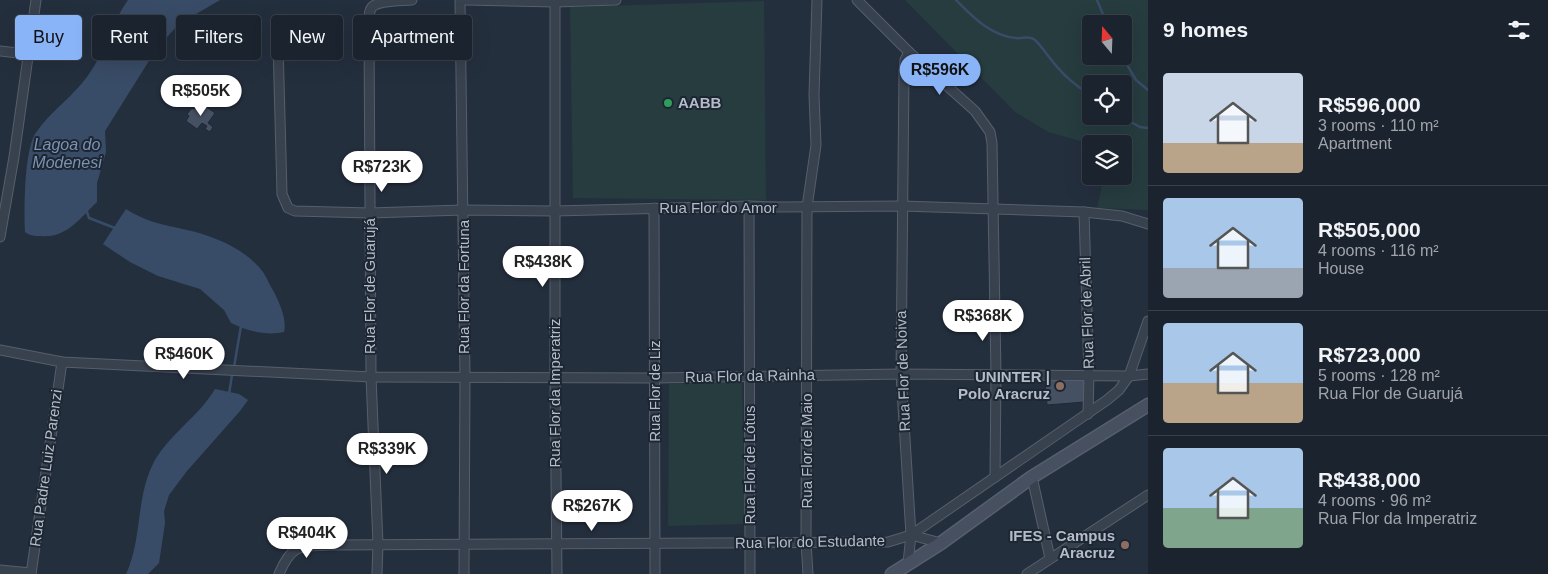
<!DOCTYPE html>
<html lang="en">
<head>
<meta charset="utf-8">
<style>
	:root { --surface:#1b232e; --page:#242b36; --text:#f1f3f6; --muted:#a0a4aa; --line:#39404a; --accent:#8ab4f8 }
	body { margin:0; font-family:Arial,sans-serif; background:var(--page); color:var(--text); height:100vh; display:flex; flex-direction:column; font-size:19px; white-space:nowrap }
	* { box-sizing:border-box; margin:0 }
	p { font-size:16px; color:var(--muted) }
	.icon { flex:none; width:28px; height:28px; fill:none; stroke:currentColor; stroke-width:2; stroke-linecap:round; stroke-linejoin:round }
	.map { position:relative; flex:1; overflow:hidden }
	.side { display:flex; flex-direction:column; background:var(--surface); width:400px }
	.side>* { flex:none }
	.banner { position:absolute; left:15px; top:15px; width:475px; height:45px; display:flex; gap:10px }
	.needle { width:32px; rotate:341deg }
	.controls { position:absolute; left:1082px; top:15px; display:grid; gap:10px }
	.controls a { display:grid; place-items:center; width:50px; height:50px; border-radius:5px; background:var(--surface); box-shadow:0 5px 20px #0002,0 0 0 1px var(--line); font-size:25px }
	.price { position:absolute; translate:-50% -42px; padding:0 11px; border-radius:18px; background:#fff; color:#222; font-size:16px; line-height:32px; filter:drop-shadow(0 1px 2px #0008) }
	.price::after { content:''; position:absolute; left:50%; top:30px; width:15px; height:11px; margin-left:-8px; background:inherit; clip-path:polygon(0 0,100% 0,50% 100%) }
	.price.selected { background:var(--accent); color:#111 }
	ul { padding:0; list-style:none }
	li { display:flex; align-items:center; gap:15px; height:125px; padding:0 15px }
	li+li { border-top:1px solid var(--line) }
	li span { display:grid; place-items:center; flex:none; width:140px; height:100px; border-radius:5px; color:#555 }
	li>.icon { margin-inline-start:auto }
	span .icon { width:60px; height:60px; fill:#fffc; stroke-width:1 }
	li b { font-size:21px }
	h2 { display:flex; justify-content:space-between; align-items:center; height:60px; padding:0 15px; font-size:21px }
	.chip { padding:0 18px; border-radius:5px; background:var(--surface); box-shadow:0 5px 20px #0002,0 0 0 1px var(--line); font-size:18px; line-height:45px }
	.chip.selected { background:var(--accent); color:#111 }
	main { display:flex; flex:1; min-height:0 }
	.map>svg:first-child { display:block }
	.green { fill:#263c3f; fill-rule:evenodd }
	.water { fill:#394c67 }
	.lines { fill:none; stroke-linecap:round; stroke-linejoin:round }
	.stream { stroke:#394c67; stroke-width:2.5 }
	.building { fill:#455162; stroke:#1f2835 }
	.street-casing { stroke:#565f6c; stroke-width:11 }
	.secondary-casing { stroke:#565f6c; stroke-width:15 }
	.street { stroke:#38414e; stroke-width:9 }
	.secondary { stroke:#465061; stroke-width:12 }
	.leisure-dot { fill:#2e9e5b; stroke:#1d2633; stroke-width:2 }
	.education-dot { fill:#8d6e63; stroke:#1d2633; stroke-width:2 }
	.labels { text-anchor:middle; stroke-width:4; stroke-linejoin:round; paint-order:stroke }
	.poi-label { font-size:15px; font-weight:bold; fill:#b4bcc9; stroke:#1d2633; text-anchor:end }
	.street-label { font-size:15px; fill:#b4bcc9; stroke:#1d2633 }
	.water-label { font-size:16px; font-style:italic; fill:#7c92b1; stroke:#1d2633 }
</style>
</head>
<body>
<main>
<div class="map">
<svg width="1148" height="574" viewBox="0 0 1148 574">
	<rect width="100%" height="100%" fill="#242f3e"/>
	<g class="green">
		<path d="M905,0H1148V210L1097,208L1104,176H1124V144H1091L1048,132L1015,112ZM1091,24H1124V56H1091ZM1091,84H1124V116H1091Z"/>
		<polygon points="764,1 766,200 573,198 570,7"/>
		<polygon points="742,381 745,524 668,526 669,384"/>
	</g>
	<g class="water">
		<path d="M128,0H220L179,24L157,48L105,131L106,152L97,183V202C80,218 66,239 40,236C35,236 30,236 25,232C24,210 24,153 35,134C50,111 76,95 91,71C106,49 112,22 128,0Z"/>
		<path d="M126,209C148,223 162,224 187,230C214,236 246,249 263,272C267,278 270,286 274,292C280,304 287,320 284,332C266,336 248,331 231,323L224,310L200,289L158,276L130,262L103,244Z"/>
		<path d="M215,389L239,394L248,400L240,411L187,471L169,495L164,511L165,523L159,563L148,574H126C142,540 136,500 152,466C167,435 198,418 215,389Z"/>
	</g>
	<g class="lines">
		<g class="stream">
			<path d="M956,0C973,17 991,36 1016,38C1023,39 1029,35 1035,40C1041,45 1052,62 1059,69C1068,80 1080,88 1091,96"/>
			<polyline points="1097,0 1107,24"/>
			<polyline points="1122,56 1136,80 1148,90"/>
			<polyline points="1120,116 1140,127 1148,128"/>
			<polyline points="86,209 89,218 115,228"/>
			<polyline points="234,367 241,326"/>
			<polyline points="229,394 232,375"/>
		</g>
	</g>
	<g class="building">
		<polygon points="201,103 215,113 208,123 213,127 210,132 205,129 207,126 202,123 197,129 186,121 189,116 187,114 192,108 194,109 197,104 199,105"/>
		<polygon points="1085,379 1085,402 1047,405 1045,380"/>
	</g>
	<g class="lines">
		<defs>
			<g id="street">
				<polyline points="460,0 465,377 464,574"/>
				<polyline points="464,0 555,2 616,0"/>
				<polyline points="857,0 909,52 975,111 990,132 992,143 996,375 995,477"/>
				<polyline points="555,2 555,377 557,574"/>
				<polyline points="278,43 282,194 288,208 295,211 370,213 463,210 555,211 749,206 779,207 902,206 1084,212 1122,216 1148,224"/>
				<polyline points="0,51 27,54"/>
				<polyline points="749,206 750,574"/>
				<polyline points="654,208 655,574"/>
				<polyline points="1084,212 1089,375 1088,414"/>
				<polyline points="0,237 14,157 36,0"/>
				<polyline points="0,350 62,362 371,377 655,378 901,374 1129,376 1148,374"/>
				<polyline points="1032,477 1050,558"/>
				<polyline points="911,535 941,543"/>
				<polyline points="908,563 911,535 901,374 904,71 905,60 909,52"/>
				<polyline points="0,570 31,573"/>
				<polyline points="31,574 62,362"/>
				<path d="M279,574C293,541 302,547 334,545L888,542L911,535L1107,400L1119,390L1129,376L1148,321"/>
				<path d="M377,574L378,544L371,377L369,28C369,21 368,12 372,7C379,0 401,1 412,0"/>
				<polyline points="808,574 806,542 807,207 816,145 814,95 817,0"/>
				<polyline points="1027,574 1148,495"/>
			</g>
			<polyline id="secondary" points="892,574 941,543 1032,477 1148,405"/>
		</defs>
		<use href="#street" class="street-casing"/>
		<use href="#secondary" class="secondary-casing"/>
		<use href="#street" class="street"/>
		<use href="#secondary" class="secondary"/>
	</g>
	<circle class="leisure-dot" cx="668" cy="103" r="5"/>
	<g class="education-dot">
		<circle cx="1060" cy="386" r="5"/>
		<circle cx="1125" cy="545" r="5"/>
	</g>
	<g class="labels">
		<g class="poi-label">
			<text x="678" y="108" text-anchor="start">AABB</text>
			<text x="1050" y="382">UNINTER |<tspan x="1050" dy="17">Polo Aracruz</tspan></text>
			<text x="1115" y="541">IFES - Campus<tspan x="1115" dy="17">Aracruz</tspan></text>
		</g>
		<g class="street-label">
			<text x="718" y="213">Rua Flor do Amor</text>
			<text transform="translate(370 286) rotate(-90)" y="5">Rua Flor de Guarujá</text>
			<text transform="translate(464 287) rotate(-90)" y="5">Rua Flor da Fortuna</text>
			<text transform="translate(1087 313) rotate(-92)" y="5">Rua Flor de Abril</text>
			<text transform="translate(903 371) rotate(-92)" y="5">Rua Flor de Noiva</text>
			<text transform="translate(750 376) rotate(-1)" y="5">Rua Flor da Rainha</text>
			<text transform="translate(655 391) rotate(-90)" y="5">Rua Flor de Liz</text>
			<text transform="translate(555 393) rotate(-90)" y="5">Rua Flor da Imperatriz</text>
			<text transform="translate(807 451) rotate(-90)" y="5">Rua Flor de Maio</text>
			<text transform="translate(750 465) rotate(-90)" y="5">Rua Flor de Lótus</text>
			<text transform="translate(46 468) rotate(-82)" y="5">Rua Padre Luiz Parenzi</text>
			<text transform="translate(810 542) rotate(-1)" y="5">Rua Flor do Estudante</text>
		</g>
		<g class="water-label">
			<text x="67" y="150">Lagoa do<tspan x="67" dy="18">Modenesi</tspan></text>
		</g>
	</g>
</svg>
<div class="controls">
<a><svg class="needle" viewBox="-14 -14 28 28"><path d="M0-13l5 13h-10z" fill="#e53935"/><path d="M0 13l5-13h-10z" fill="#a0a4aa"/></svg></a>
<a><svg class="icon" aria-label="locate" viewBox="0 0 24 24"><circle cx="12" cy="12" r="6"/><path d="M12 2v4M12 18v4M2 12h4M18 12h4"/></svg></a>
<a><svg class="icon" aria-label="layers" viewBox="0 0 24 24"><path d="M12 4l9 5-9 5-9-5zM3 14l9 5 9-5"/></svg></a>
</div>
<b class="price selected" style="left:940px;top:96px">R$596K</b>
<b class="price" style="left:201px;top:117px">R$505K</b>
<b class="price" style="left:382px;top:193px">R$723K</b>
<b class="price" style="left:543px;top:288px">R$438K</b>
<b class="price" style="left:983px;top:342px">R$368K</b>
<b class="price" style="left:184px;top:380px">R$460K</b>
<b class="price" style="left:387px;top:475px">R$339K</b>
<b class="price" style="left:592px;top:532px">R$267K</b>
<b class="price" style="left:307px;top:559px">R$404K</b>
<div class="banner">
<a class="chip selected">Buy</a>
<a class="chip">Rent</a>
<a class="chip">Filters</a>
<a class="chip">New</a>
<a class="chip">Apartment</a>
</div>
</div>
<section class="side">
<h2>9 homes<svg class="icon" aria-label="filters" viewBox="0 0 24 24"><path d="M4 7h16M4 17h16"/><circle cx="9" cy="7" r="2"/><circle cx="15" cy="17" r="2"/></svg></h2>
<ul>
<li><span style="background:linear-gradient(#c9d6e8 70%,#b9a48a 0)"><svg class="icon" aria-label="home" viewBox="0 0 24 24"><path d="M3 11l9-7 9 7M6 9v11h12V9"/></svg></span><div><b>R$596,000</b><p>3 rooms · 110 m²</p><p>Apartment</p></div></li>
<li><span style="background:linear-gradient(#a9c7e8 70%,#9aa5b1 0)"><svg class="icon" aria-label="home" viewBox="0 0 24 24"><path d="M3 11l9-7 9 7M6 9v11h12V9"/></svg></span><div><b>R$505,000</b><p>4 rooms · 116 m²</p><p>House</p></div></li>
<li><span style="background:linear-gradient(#a9c7e8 60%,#b9a48a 0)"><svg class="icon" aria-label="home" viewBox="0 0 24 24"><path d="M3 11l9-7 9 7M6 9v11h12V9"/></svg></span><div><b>R$723,000</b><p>5 rooms · 128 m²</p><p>Rua Flor de Guarujá</p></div></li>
<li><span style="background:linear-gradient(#a9c7e8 60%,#7fa58c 0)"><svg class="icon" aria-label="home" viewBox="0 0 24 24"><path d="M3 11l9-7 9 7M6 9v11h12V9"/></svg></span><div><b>R$438,000</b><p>4 rooms · 96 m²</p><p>Rua Flor da Imperatriz</p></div></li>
</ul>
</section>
</main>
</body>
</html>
